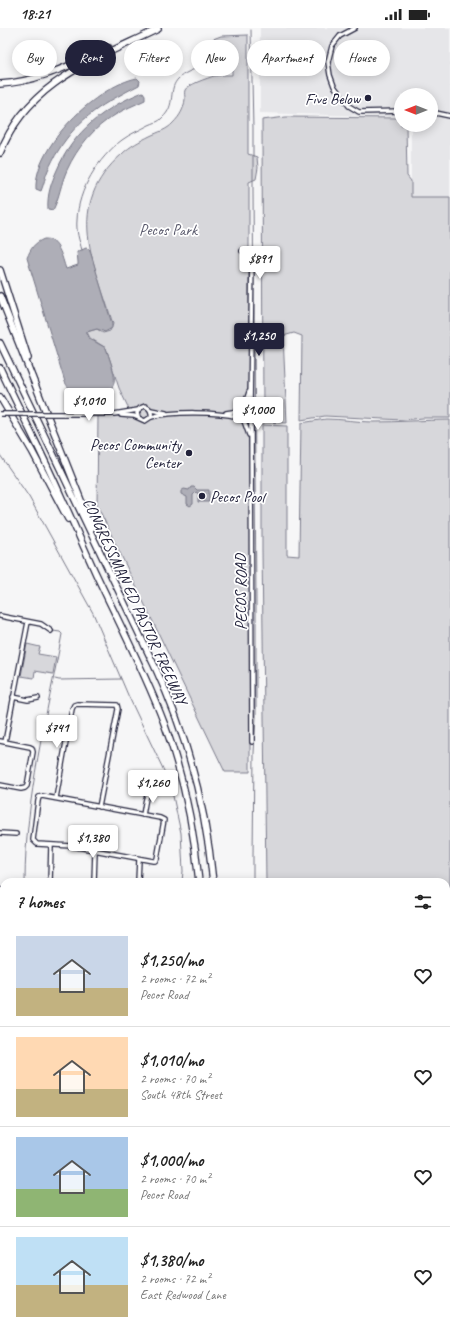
<!DOCTYPE html>
<html lang="en">
<head>
<meta charset="utf-8">
<style>
	:root { --surface:#fff; --page:#f6f6f6; --text:#222; --muted:#767676; --line:#e0e0e0; --accent:#22223b }
	body { margin:0; font-family:Caveat,sans-serif; background:var(--page); color:var(--text); height:100vh; display:flex; flex-direction:column; font-size:15px; white-space:nowrap }
	* { box-sizing:border-box; margin:0 }
	p { font-size:13px; color:var(--muted) }
	.icon { flex:none; width:22px; height:22px; fill:none; stroke:currentColor; stroke-width:2; stroke-linecap:round; stroke-linejoin:round }
	.map { position:relative; flex:1; overflow:hidden }
	.sheet { position:absolute; left:0px; top:850px; width:450px; height:456px; display:flex; flex-direction:column; background:var(--surface); border-radius:12px 12px 0 0; box-shadow:0 2px 10px #0003 }
	.sheet>* { flex:none }
	.hud { position:absolute; left:12px; top:12px; width:426px; height:36px; display:flex; gap:8px }
	.needle { width:26px; rotate:270deg }
	.controls { position:absolute; left:394px; top:60px; display:grid; gap:8px }
	.controls a { display:grid; place-items:center; width:44px; height:44px; border-radius:50%; background:var(--surface); box-shadow:0 2px 10px #0003; font-size:20px }
	.price { position:absolute; translate:-50% -34px; padding:0 9px; border-radius:4px; background:#fff; color:#222; font-size:13px; line-height:26px; filter:drop-shadow(0 1px 2px #0008) }
	.price::after { content:''; position:absolute; left:50%; top:24px; width:12px; height:9px; margin-left:-6px; background:inherit; clip-path:polygon(0 0,100% 0,50% 100%) }
	.price.active { background:var(--accent); color:#fff }
	ul { padding:0; list-style:none }
	li { display:flex; align-items:center; gap:12px; height:100px; padding:0 16px }
	li+li { border-top:1px solid var(--line) }
	li span { display:grid; place-items:center; flex:none; width:112px; height:80px; border-radius:0px; color:#555 }
	li>.icon { margin-inline-start:auto }
	span .icon { width:48px; height:48px; fill:#fffc; stroke-width:1 }
	li b { font-size:17px }
	h2 { display:flex; justify-content:space-between; align-items:center; height:48px; padding:0 16px; font-size:17px }
	.chip { padding:0 14px; border-radius:18px; background:var(--surface); box-shadow:0 2px 10px #0003; font-size:14px; line-height:36px }
	.chip.active { background:var(--accent); color:#fff }
	.status { display:flex; justify-content:space-between; align-items:center; height:28px; padding:0 20px; background:var(--surface); direction:ltr }
	.status svg { height:11px; fill:currentColor }
	.map>svg:first-child { display:block }
	.built { fill:#e6e6e9 }
	.green { fill:#d7d7db; stroke:#7c7c8b }
	.water { fill:#aeaeb7; stroke:#767685 }
	.lines { fill:none; stroke-linecap:round; stroke-linejoin:round }
	.stream { stroke:#767685; stroke-width:1 }
	.minor-casing { stroke:#22223b; stroke-width:6 }
	.major-casing { stroke:#22223b; stroke-width:8 }
	.highway-casing { stroke:#22223b; stroke-width:8 }
	.minor { stroke:#fff; stroke-width:3.5 }
	.major { stroke:#fff; stroke-width:4.5 }
	.highway { stroke:#fff; stroke-width:5.5 }
	.minor-bridge-casing { stroke:#22223b; stroke-width:6; stroke-linecap:butt }
	.minor-bridge { stroke:#fff; stroke-width:3.5 }
	.poi-dot { fill:#22223b; stroke:#fff; stroke-width:1.5 }
	.labels { text-anchor:middle; stroke-width:3.5; stroke-linejoin:round; paint-order:stroke }
	.poi-label { font-size:16px; fill:#22223b; stroke:#fff; text-anchor:end }
	.park-label { font-size:16px; fill:#58586b; stroke:#fff }
	.street-label { font-size:16px; fill:#22223b; stroke:#fff }
</style>
</head>
<body>
<div class="status"><b>18:21</b><svg viewBox="0 0 49 12"><path d="M0 12V9h3v3zM5 12V6h3v6zM10 12V3h3v9zM15 12V0h3v12zM26 1h20v11H26zM47 4h2v5h-2z"/></svg></div>
<div class="map">
<svg width="450" height="1306" viewBox="0 0 450 1306">
	<rect width="100%" height="100%" fill="#f6f6f7"/>
	<filter id="ink" filterUnits="userSpaceOnUse"><feTurbulence type="fractalNoise" baseFrequency=".025" numOctaves="2"/><feDisplacementMap in="SourceGraphic" scale="8" xChannelSelector="R" yChannelSelector="G"/><feConvolveMatrix kernelMatrix="1 2 1 2 8 2 1 2 1" color-interpolation-filters="sRGB"/></filter>
	<g filter="url(#ink)">
		<g class="built">
			<polygon points="260,0 450,0 450,169 411,169 411,97 431,97 431,67 401,67 401,89 260,85"/>
			<polygon points="51,1302 153,1302 153,1306 52,1306"/>
			<rect x="265" y="1302" width="148" height="4"/>
		</g>
		<g class="green">
			<path d="M248,7V126L257,129L258,140L256,151L249,154V348C248,357 248,373 241,378V393C252,401 249,436 250,449V744H225L97,477L98,388H128V379L119,360L106,320L90,310L87,304L97,301L103,305L110,303L113,296C94,234 63,178 122,126C130,118 140,113 150,108C158,104 167,102 173,95C180,88 184,81 185,71C185,68 184,65 185,62C187,57 208,50 214,48C220,47 227,47 232,47C232,26 233,22 213,11L221,8Z"/>
			<polygon points="286,89 401,90 401,97 406,98 407,148 411,153 411,169 450,169 450,390 423,390 403,392 325,388 301,392 302,308 294,305 283,308 287,395 263,394 262,92"/>
			<path d="M326,391C342,391 357,394 373,394C399,394 424,392 450,392V1221H446V854H266L262,522V397L287,398V527L299,528L301,395Z"/>
			<polygon points="27,616 40,619 38,626 56,629 53,646 35,643 34,650 21,648"/>
			<polygon points="446,1241 450,1241 450,1306 413,1306 413,1302 446,1302"/>
		</g>
		<g class="water">
			<path d="M137,50L140,53L139,57C103,76 80,88 58,123C54,129 51,136 48,142C45,149 44,156 41,163L36,161C34,118 97,58 137,50Z"/>
			<path d="M143,64L145,67V72C135,77 124,81 115,87C94,99 77,120 67,142C61,155 59,171 53,182L48,181C47,167 51,155 57,142C73,104 105,79 143,64Z"/>
			<path d="M44,211C59,210 62,230 66,241L78,237V234L77,224L86,220L89,221L91,226L112,296V300L105,304L97,301L86,304L90,311L106,320C108,325 109,330 111,335C116,351 118,364 97,365V368C83,368 72,368 65,354L27,230C31,220 34,215 44,211Z"/>
			<polygon points="191,459 194,459 197,462 209,462 209,474 198,474 198,465 196,464 193,467 193,476 190,478 187,476 187,469 181,466 181,463 184,461 189,462"/>
		</g>
		<g class="lines">
			<g class="stream">
				<polyline points="251,2 253,101 253,162 256,576 256,689 254,725 253,829 253,854"/>
				<path d="M82,222C79,212 76,203 77,192C78,162 98,130 122,112C130,106 140,102 149,97C153,95 159,94 162,90C177,77 167,61 179,50C186,43 203,38 213,35L215,31"/>
				<polyline points="0,427 29,469 93,585 128,667 165,745 173,768 181,805 183,843 182,854"/>
				<polyline points="55,651 59,652 121,651"/>
				<path d="M25,854C25,770 47,688 62,606L60,604L53,603"/>
				<polyline points="0,1148 4,1149"/>
			</g>
			<defs>
				<g id="minor">
					<polyline points="355,0 340,8 332,18 328,34 330,47 334,58 349,78 359,84 401,83"/>
					<polyline points="431,84 450,88"/>
					<polyline points="242,223 249,224 252,231 250,379"/>
					<circle cx="246" cy="386" r="7"/>
					<polyline points="244,379 249,364"/>
					<polyline points="151,382 166,385"/>
					<polyline points="226,385 239,383"/>
					<polyline points="63,386 114,386 138,382"/>
					<path d="M121,387L134,388L145,393L151,389C152,384 150,380 145,378L140,380L137,385L138,389"/>
					<path d="M151,389C175,383 215,384 239,389"/>
					<polyline points="251,392 252,714"/>
					<polyline points="244,393 249,407"/>
					<polyline points="0,588 41,596 51,603"/>
					<polyline points="13,669 28,672 38,670"/>
					<polyline points="0,713 30,719 32,720 33,724 27,758 25,760 21,761 0,757"/>
					<polyline points="5,714 28,594"/>
					<polygon points="42,768 160,790 164,792 157,831 155,833 153,833 72,818 37,816 33,812 38,773 39,769"/>
					<polyline points="56,770 72,681 74,677 77,676 117,677 118,681 99,779"/>
					<path d="M143,787C145,777 145,767 152,759"/>
					<polyline points="0,805 16,806"/>
					<polyline points="50,854 51,817"/>
					<polyline points="94,854 95,823"/>
					<polyline points="138,854 139,831"/>
					<polyline points="0,862 4,862"/>
					<polyline points="0,904 4,904"/>
					<polyline points="0,1010 4,1010"/>
					<polyline points="0,1051 4,1051"/>
					<polyline points="0,1262 4,1262"/>
					<polyline points="29,1302 30,1306"/>
				</g>
				<g id="major">
					<polyline points="446,1228 450,1228"/>
					<polyline points="0,1231 4,1231"/>
					<polyline points="446,1235 450,1235"/>
					<polyline points="162,1302 163,1306"/>
					<polyline points="158,1306 159,1302"/>
				</g>
				<g id="highway">
					<path d="M0,56C39,54 74,35 109,20"/>
					<path d="M0,125C28,53 95,32 158,1"/>
					<polyline points="0,242 28,330"/>
					<polyline points="0,268 92,500"/>
					<path d="M0,315L155,639C187,707 206,780 213,854"/>
					<path d="M0,340C20,383 42,425 61,468C73,494 84,520 96,546C119,595 145,644 164,695C183,746 194,800 199,854"/>
					<polyline points="0,369 32,423 68,491"/>
					<polyline points="185,1302 185,1306"/>
					<polyline points="196,1302 196,1306"/>
					<polyline points="218,1306 218,1302"/>
				</g>
			</defs>
			<use href="#minor" class="minor-casing"/>
			<use href="#major" class="major-casing"/>
			<use href="#highway" class="highway-casing"/>
			<use href="#minor" class="minor"/>
			<use href="#major" class="major"/>
			<use href="#highway" class="highway"/>
			<defs>
				<polyline id="minor-bridge" points="0,386 63,386"/>
			</defs>
			<use href="#minor-bridge" class="minor-bridge-casing"/>
			<use href="#minor-bridge" class="minor-bridge"/>
		</g>
	</g>
	<g class="poi-dot">
		<circle cx="368" cy="70" r="4"/>
		<circle cx="189" cy="425" r="4"/>
		<circle cx="202" cy="468" r="4"/>
	</g>
	<g class="labels">
		<g class="poi-label">
			<text x="360" y="76">Five Below</text>
			<text x="181" y="422">Pecos Community<tspan x="181" dy="18">Center</tspan></text>
			<text x="210" y="474" text-anchor="start">Pecos Pool</text>
		</g>
		<g class="park-label">
			<text x="168" y="207">Pecos Park</text>
		</g>
		<g class="street-label">
			<text transform="translate(240 564) rotate(-90)" y="6">PECOS ROAD</text>
			<text transform="translate(136 573) rotate(65)" y="6">CONGRESSMAN ED PASTOR FREEWAY</text>
		</g>
	</g>
</svg>
<div class="controls">
<a><svg class="needle" viewBox="-14 -14 28 28"><path d="M0-13l5 13h-10z" fill="#e53935"/><path d="M0 13l5-13h-10z" fill="#767676"/></svg></a>
</div>
<b class="price" style="left:260px;top:252px">$891</b>
<b class="price active" style="left:259px;top:329px">$1,250</b>
<b class="price" style="left:89px;top:394px">$1,010</b>
<b class="price" style="left:258px;top:403px">$1,000</b>
<b class="price" style="left:57px;top:721px">$741</b>
<b class="price" style="left:153px;top:776px">$1,260</b>
<b class="price" style="left:93px;top:831px">$1,380</b>
<div class="hud">
<a class="chip">Buy</a>
<a class="chip active">Rent</a>
<a class="chip">Filters</a>
<a class="chip">New</a>
<a class="chip">Apartment</a>
<a class="chip">House</a>
</div>
<section class="sheet">
<h2>7 homes<svg class="icon" aria-label="filters" viewBox="0 0 24 24"><path d="M4 7h16M4 17h16"/><circle cx="9" cy="7" r="2"/><circle cx="15" cy="17" r="2"/></svg></h2>
<ul>
<li><span style="background:linear-gradient(#c9d6e8 65%,#c2b280 0)"><svg class="icon" aria-label="home" viewBox="0 0 24 24"><path d="M3 11l9-7 9 7M6 9v11h12V9"/></svg></span><div><b>$1,250/mo</b><p>2 rooms · 72 m²</p><p>Pecos Road</p></div><svg class="icon" aria-label="heart" viewBox="0 0 24 24"><path d="M12 20l-8-8c-3-5 5-10 8-4 3-6 11-1 8 4z"/></svg></li>
<li><span style="background:linear-gradient(#ffd9b3 65%,#c2b280 0)"><svg class="icon" aria-label="home" viewBox="0 0 24 24"><path d="M3 11l9-7 9 7M6 9v11h12V9"/></svg></span><div><b>$1,010/mo</b><p>2 rooms · 70 m²</p><p>South 48th Street</p></div><svg class="icon" aria-label="heart" viewBox="0 0 24 24"><path d="M12 20l-8-8c-3-5 5-10 8-4 3-6 11-1 8 4z"/></svg></li>
<li><span style="background:linear-gradient(#a9c7e8 65%,#8fb573 0)"><svg class="icon" aria-label="home" viewBox="0 0 24 24"><path d="M3 11l9-7 9 7M6 9v11h12V9"/></svg></span><div><b>$1,000/mo</b><p>2 rooms · 70 m²</p><p>Pecos Road</p></div><svg class="icon" aria-label="heart" viewBox="0 0 24 24"><path d="M12 20l-8-8c-3-5 5-10 8-4 3-6 11-1 8 4z"/></svg></li>
<li><span style="background:linear-gradient(#bfe0f5 60%,#c2b280 0)"><svg class="icon" aria-label="home" viewBox="0 0 24 24"><path d="M3 11l9-7 9 7M6 9v11h12V9"/></svg></span><div><b>$1,380/mo</b><p>2 rooms · 72 m²</p><p>East Redwood Lane</p></div><svg class="icon" aria-label="heart" viewBox="0 0 24 24"><path d="M12 20l-8-8c-3-5 5-10 8-4 3-6 11-1 8 4z"/></svg></li>
</ul>
</section>
</div>
</body>
</html>
